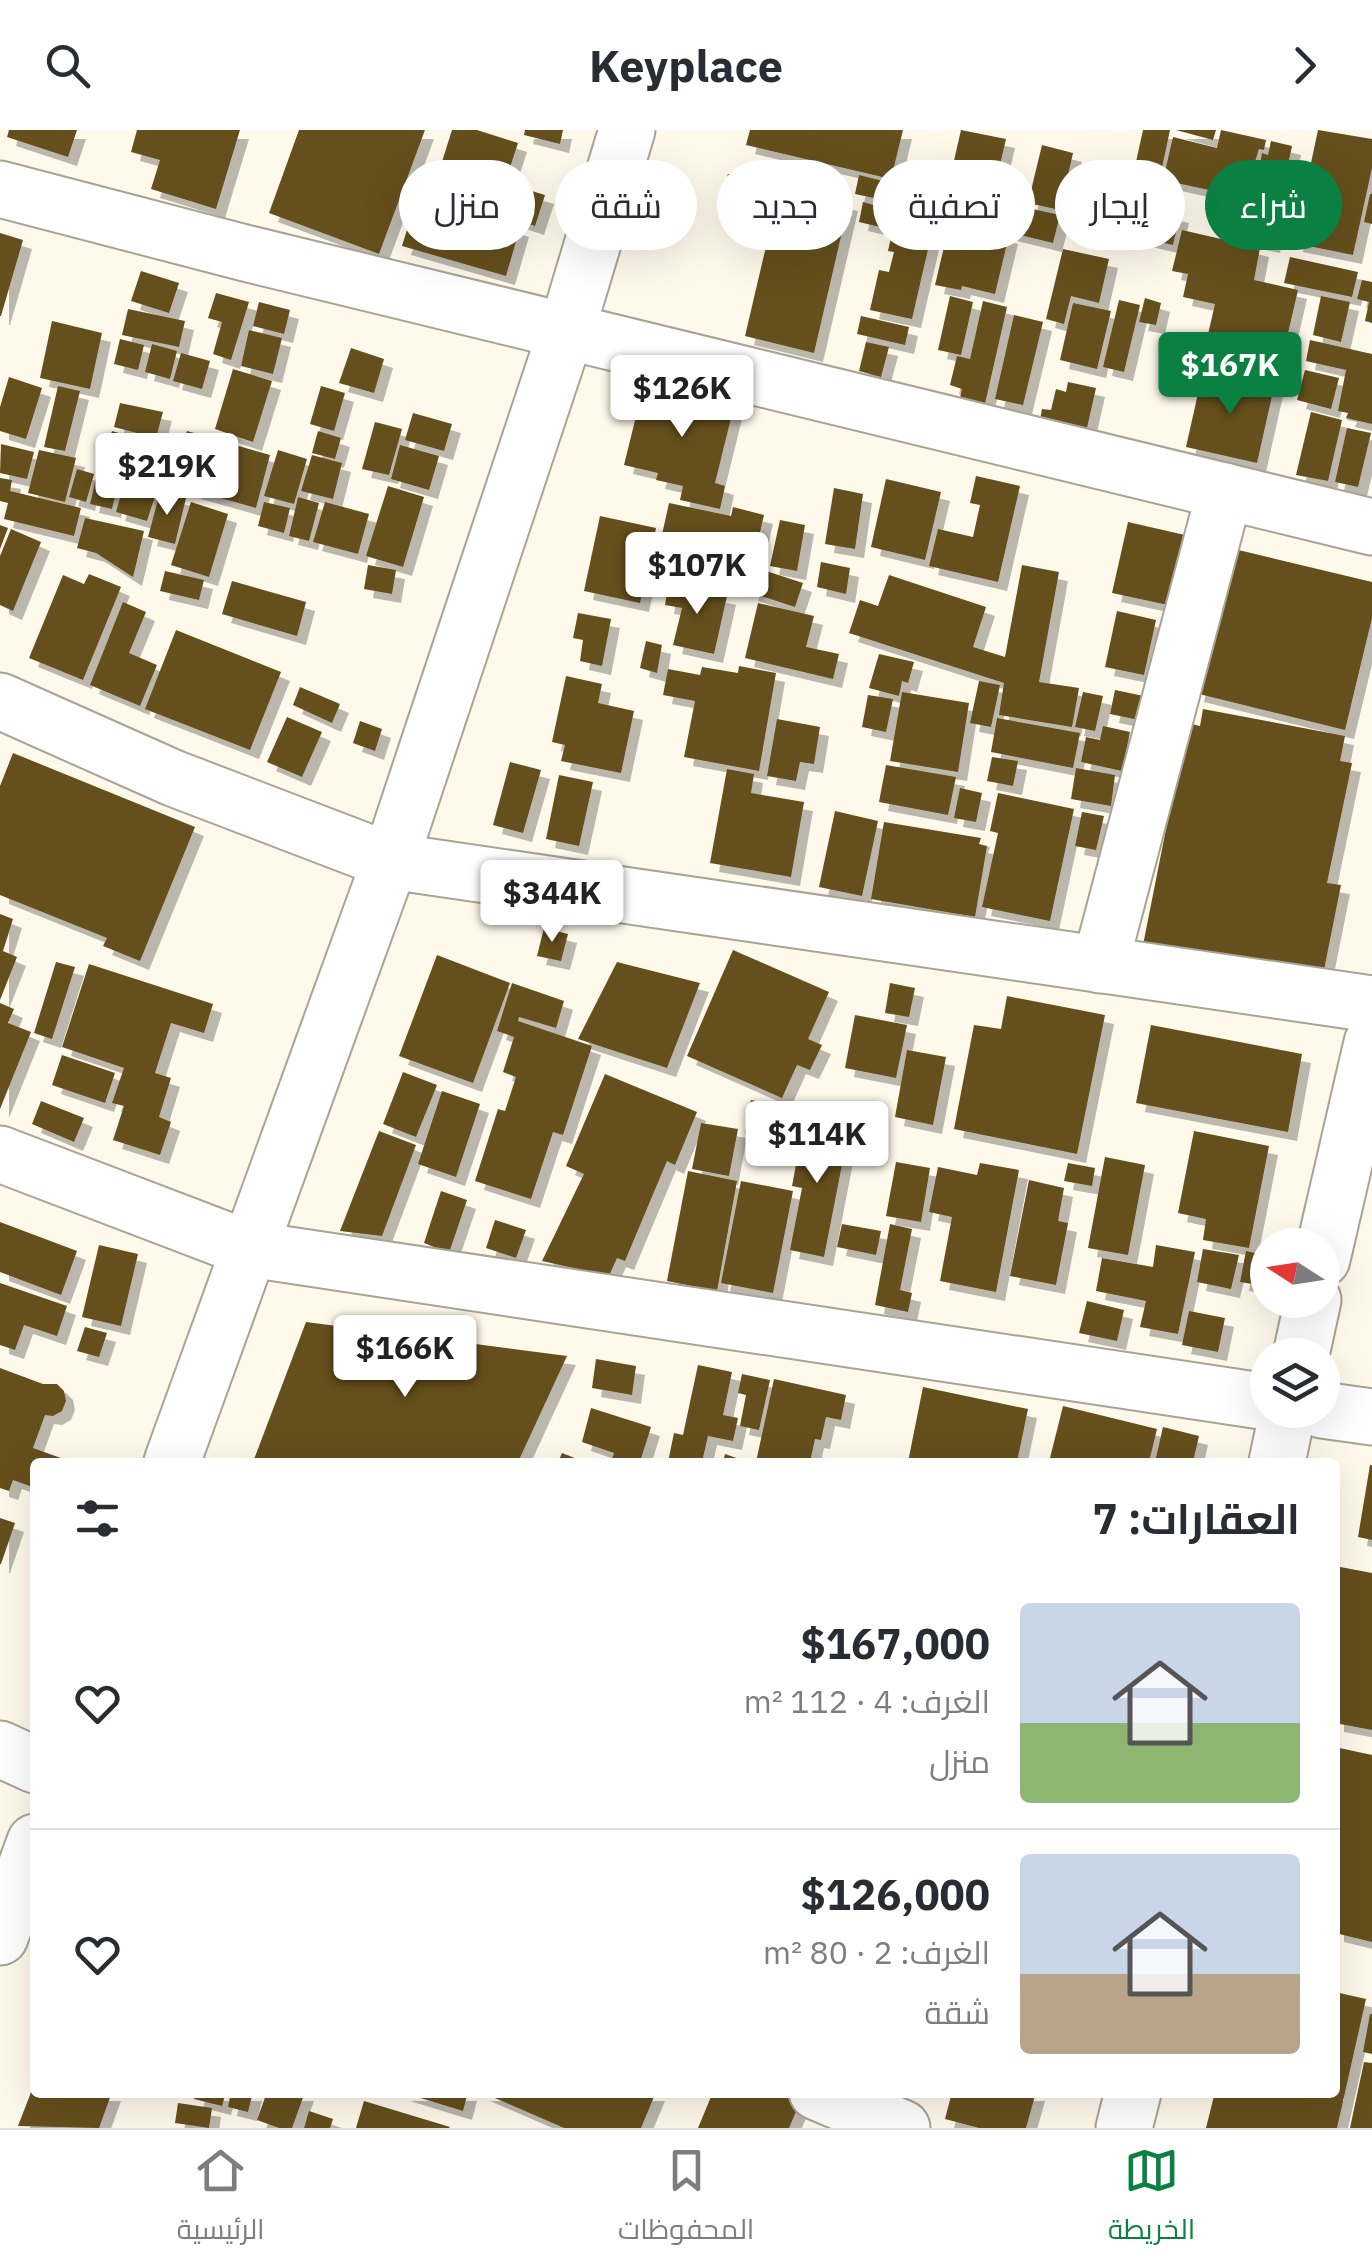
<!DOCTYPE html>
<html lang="ar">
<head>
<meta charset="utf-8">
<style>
	:root { --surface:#fff; --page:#f2f2f3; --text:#2b2b33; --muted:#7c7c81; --line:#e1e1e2; --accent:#0b8043 }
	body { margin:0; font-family:"IBM Plex Sans",Cairo,sans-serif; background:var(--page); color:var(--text); direction:rtl; height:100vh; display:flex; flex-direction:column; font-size:38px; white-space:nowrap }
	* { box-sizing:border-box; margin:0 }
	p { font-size:32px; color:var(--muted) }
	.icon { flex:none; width:55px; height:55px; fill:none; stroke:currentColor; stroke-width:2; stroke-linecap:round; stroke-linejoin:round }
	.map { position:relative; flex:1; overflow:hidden; direction:ltr }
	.panel { position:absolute; left:30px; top:1328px; width:1310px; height:640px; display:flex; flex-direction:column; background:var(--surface); border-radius:10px; box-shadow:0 10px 40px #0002; direction:rtl }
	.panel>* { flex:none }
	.banner { position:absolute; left:30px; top:30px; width:1312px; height:90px; direction:rtl; display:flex; gap:20px }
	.needle { width:65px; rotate:282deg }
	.fabs { position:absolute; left:1250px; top:1098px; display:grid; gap:20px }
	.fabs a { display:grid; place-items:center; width:90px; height:90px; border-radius:50%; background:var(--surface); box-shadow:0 10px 40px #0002; font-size:50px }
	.price { position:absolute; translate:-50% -85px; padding:0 22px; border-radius:10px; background:#fff; color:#222; font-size:32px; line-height:65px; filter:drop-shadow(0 2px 5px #0008) }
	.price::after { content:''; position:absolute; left:50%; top:60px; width:30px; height:22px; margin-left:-15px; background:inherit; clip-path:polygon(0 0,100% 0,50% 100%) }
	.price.selected { background:var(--accent); color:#fff }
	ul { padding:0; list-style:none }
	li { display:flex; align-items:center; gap:30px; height:250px; padding:0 40px }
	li+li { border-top:2px solid var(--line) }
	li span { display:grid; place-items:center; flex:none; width:280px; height:200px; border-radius:10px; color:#555 }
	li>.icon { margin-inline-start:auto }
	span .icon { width:120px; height:120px; fill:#fffc; stroke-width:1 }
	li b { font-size:42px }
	h2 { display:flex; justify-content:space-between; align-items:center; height:120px; padding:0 40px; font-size:42px }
	.pill { padding:0 35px; border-radius:45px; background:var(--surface); box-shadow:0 10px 40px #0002; font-size:35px; line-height:90px }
	.pill.selected { background:var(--accent); color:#fff }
	header { display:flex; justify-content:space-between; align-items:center; height:130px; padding:0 40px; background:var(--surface); font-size:45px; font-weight:700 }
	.dock { display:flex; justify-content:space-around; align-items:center; height:140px; border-top:2px solid var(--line); background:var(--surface); font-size:28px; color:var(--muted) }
	.dock a { display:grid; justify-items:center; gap:5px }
	.dock .selected { color:var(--accent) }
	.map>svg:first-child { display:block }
	.building { fill:#654f1c; filter:url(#shadow) }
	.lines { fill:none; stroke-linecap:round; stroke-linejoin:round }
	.minor-casing { stroke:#aaa395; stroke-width:59 }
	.minor { stroke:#fff; stroke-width:55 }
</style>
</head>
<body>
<header><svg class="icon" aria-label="forward" viewBox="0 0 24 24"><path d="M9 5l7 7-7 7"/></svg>Keyplace<svg class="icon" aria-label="search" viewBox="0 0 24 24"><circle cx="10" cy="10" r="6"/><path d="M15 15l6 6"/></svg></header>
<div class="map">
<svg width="1372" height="1998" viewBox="0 0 1372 1998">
	<defs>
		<filter id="shadow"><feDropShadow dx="9" dy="9" stdDeviation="0" flood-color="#0004"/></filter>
	</defs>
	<rect width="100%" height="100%" fill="#fff9ec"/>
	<g class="building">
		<polygon points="9,0 77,0 68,27 7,7"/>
		<polygon points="137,0 240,0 216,79 151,59 160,30 131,22"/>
		<polygon points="299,0 425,0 379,124 269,83"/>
		<polygon points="452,0 477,0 518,13 505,53 545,65 535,96 496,83 492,96 428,76"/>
		<polygon points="525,0 563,0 560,14 524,5"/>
		<polygon points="750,0 903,0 891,49 746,15"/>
		<polygon points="961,0 1006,9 995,56 991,55 982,91 950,84 958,50 950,48"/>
		<polygon points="1143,0 1170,0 1160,47 1134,41"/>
		<polygon points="1176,0 1216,0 1213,10"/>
		<polygon points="1221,0 1266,10 1264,20 1259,19 1254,35 1248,33 1241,67 1163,50 1173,7 1217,18"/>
		<polygon points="1318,0 1372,9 1372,38 1353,125 1294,113"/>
		<polygon points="1271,11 1292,16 1271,114 1237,107 1252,38 1259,39 1262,23 1268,25"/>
		<polygon points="1042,15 1073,23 1060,80 1028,73"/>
		<polygon points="728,44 769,55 759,91 718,79"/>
		<polygon points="859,45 895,54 896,48 912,53 907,75 855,64"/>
		<polygon points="917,51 945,58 940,84 911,77"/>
		<polygon points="780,57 849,72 814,223 745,206"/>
		<polygon points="1370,64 1372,64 1372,94 1364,92"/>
		<polygon points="1112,68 1180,84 1173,115 1104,99"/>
		<polygon points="863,72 884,78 880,97 859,92"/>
		<polygon points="1014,75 1060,85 1053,113 1008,102"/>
		<polygon points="413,80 494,103 498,91 520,98 506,146 402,116"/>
		<polygon points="950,92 1009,105 995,164 962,156 961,160 935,155"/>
		<polygon points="894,94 932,102 912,189 870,180 879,140 889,142 894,122 888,121"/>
		<polygon points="1182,100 1260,118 1254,150 1298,160 1277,251 1249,245 1251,237 1203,226 1215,174 1183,167 1188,144 1172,141"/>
		<polygon points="0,103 23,110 1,186 0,186"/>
		<polygon points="1063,119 1109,129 1099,173 1071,166 1064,194 1046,189"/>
		<polygon points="1290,127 1358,142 1352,167 1284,153"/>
		<polygon points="141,141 179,153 169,183 131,171"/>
		<polygon points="1362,150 1372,152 1372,193 1365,191 1369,172 1357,169"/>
		<polygon points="216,163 249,172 231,230 213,224 222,192 208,188"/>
		<polygon points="950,166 973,172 961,225 938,220"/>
		<polygon points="1321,166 1350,172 1341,212 1313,205"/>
		<polygon points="1145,168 1161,173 1156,195 1139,192"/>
		<polygon points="1119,170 1140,175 1124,242 1103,237"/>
		<polygon points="983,171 1007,177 985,274 960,268 962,259 950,255 957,226 970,229"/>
		<polygon points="259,172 290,180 284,204 253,196"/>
		<polygon points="1073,173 1111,181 1097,239 1060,230"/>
		<polygon points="128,179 185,191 179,217 122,205"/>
		<polygon points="1014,185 1043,192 1023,275 995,269"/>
		<polygon points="861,186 909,197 905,215 857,204"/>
		<polygon points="52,191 102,203 90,259 40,248"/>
		<polygon points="249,200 282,208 273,244 241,236"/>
		<polygon points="120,209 144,215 138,240 114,234"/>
		<polygon points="1310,210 1372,224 1372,294 1346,288 1348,283 1338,281 1346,240 1306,231"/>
		<polygon points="866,212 889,217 881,247 859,241"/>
		<polygon points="152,214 177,221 170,249 145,242"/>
		<polygon points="1173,214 1200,221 1195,237 1168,229"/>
		<polygon points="351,218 384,229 374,263 339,253"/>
		<polygon points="181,223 210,231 202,259 173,251"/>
		<polygon points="233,239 272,251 253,312 215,299"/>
		<polygon points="1305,240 1339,248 1331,279 1297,270"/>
		<polygon points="1203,241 1274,257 1257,333 1186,317"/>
		<polygon points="9,247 42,258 26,309 0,301 0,277"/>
		<polygon points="645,250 735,272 715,353 725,356 720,379 680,370 683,356 656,350 658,343 624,335"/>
		<polygon points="1068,252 1096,258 1084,311 1038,301 1042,279 1051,280 1056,259 1066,262"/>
		<polygon points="58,256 80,261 65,321 44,317"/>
		<polygon points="321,256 345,263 334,301 310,294"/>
		<polygon points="120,273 163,282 156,308 114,297"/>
		<polygon points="1311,282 1342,290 1328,351 1296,345"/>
		<polygon points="413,283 452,294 444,321 405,310"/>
		<polygon points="375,292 402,299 389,345 362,339"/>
		<polygon points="1347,298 1371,303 1358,357 1335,352"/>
		<polygon points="112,301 153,313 143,349 102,337"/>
		<polygon points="187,301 270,325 256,378 192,360 197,344 177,339"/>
		<polygon points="318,301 341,308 335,329 312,323"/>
		<polygon points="1,314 34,322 27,349 0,343"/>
		<polygon points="400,315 439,326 429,360 391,349"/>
		<polygon points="39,320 76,328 65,372 28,363"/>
		<polygon points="278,320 307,329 294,374 264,366"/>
		<polygon points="312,325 342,333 333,369 301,361"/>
		<polygon points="77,339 94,344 86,372 69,367"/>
		<polygon points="97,344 119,349 112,379 90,374"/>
		<polygon points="976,346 1020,356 998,452 929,436 938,399 973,407 980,375 970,373"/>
		<polygon points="0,348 12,350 10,361 81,378 74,406 4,389 8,373 0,371"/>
		<polygon points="886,349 941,362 925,430 871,417"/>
		<polygon points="124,354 156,363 147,391 116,382"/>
		<polygon points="388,356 424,367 403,437 366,426"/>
		<polygon points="834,358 863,364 855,419 825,414"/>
		<polygon points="160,362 186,368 175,414 148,407"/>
		<polygon points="298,367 319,373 309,411 289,406"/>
		<polygon points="191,372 228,384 209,447 171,435"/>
		<polygon points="264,372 290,378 284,403 258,396"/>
		<polygon points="325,372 369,384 358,424 313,412"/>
		<polygon points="669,373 731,386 733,377 764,385 757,415 741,412 731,458 654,441"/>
		<polygon points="600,386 656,398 640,473 584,461"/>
		<polygon points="85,388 144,401 133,447 96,423 77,418"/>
		<polygon points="780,390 805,395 797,441 770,436"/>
		<polygon points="1128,392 1198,408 1182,478 1112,463"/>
		<polygon points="0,395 8,398 0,419"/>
		<polygon points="11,399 41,412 13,481 0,475 0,426"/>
		<polygon points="1230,418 1372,452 1372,488 1345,600 1195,563"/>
		<polygon points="821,432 850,438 846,464 817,457"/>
		<polygon points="368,435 396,440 392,464 364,459"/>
		<polygon points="1022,435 1059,442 1039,552 1079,558 1072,597 999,585 1004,553 849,503 860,470 878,476 889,445 986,477 973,517 1005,527"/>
		<polygon points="757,438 803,453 795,477 749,462"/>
		<polygon points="165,441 204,450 199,470 160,461"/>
		<polygon points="89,444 121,457 83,550 29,528 63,445 84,454"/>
		<polygon points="232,451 306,472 297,506 222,484"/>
		<polygon points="669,453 727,466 714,524 673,515 682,478 665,475"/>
		<polygon points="123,472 146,482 129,523 157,535 140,576 90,555"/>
		<polygon points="758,473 814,486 806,517 839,524 833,549 745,528"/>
		<polygon points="1117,481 1156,490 1144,545 1105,537"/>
		<polygon points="578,483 611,489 602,536 580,531 583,510 573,508"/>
		<polygon points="176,500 281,542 250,620 145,579"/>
		<polygon points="646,511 662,515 657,543 640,538"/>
		<polygon points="879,524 914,532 908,553 902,551 899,566 869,558"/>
		<polygon points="739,536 776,543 759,641 684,627 695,571 663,565 668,539 700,545 702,537 738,543"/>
		<polygon points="566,546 602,554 598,573 634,581 621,643 561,631 565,615 552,612"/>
		<polygon points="979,551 1000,555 991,597 970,593"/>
		<polygon points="300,557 340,574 332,593 293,575"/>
		<polygon points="1115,560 1158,569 1153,593 1110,584"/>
		<polygon points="902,562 969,573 958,642 890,631"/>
		<polygon points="1083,562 1103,566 1095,601 1075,597"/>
		<polygon points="868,565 893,569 886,602 862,597"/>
		<polygon points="1203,579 1345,606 1340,631 1352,633 1327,753 1341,755 1322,850 1143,815 1187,593 1200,596"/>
		<polygon points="287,587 322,602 302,647 267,632"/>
		<polygon points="997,588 1080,603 1073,638 991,622"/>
		<polygon points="777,589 820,597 814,634 800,632 796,651 767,646"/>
		<polygon points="360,591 382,599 375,621 353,613"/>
		<polygon points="1103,596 1130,602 1122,641 1081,632 1086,607 1100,610"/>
		<polygon points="13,623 195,697 140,831 103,816 107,808 0,765 0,656"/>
		<polygon points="992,627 1018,631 1013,656 987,651"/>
		<polygon points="510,632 541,640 523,703 493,695"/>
		<polygon points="886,635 956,647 948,685 879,672"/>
		<polygon points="1076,638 1115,645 1111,676 1071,669"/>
		<polygon points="727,639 754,644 751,663 804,672 791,747 710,733"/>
		<polygon points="559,645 593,652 579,716 546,709"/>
		<polygon points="960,658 982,663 976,692 954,688"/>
		<polygon points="998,663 1074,679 1050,791 982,777 998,703 990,701"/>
		<polygon points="835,681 878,691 862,766 819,757"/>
		<polygon points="1082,682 1104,686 1096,720 1075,716"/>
		<polygon points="884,692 981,708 979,714 987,716 975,787 871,769"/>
		<polygon points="0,784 13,789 3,821 17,827 0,870"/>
		<polygon points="544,798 568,804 561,831 537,826"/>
		<polygon points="733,820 829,862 808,909 822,915 810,940 797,935 782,968 687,926"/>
		<polygon points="437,825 510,853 473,953 399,926"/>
		<polygon points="56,832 75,837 52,909 34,903"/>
		<polygon points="617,832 700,853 667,938 578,909"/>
		<polygon points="89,834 213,874 204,903 171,893 155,943 171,948 159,987 171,992 160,1025 113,1010 124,976 112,973 124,938 62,917"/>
		<polygon points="512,853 564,871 556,898 519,887 518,891 592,916 563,1005 553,1002 531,1069 475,1051 498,979 505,981 516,947 503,942 514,907 497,901"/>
		<polygon points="890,853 915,858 909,887 885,883"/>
		<polygon points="1007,866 1105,885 1077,1024 954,999 974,895 1001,899"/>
		<polygon points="0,873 14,879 8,893 31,902 0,979"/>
		<polygon points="855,885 907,895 896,948 845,938"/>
		<polygon points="1151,895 1302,924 1288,1002 1136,973"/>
		<polygon points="907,920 946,927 933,995 895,987"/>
		<polygon points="62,925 115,943 105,973 52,955"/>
		<polygon points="403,942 437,955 416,1007 383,994"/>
		<polygon points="605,944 697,982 675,1035 667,1031 625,1131 617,1128 609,1146 542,1131 584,1044 566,1036"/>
		<polygon points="442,961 480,974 456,1047 418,1034"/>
		<polygon points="751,970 797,980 791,1013 745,1004"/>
		<polygon points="41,971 84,988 74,1012 32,994"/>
		<polygon points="805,987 847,1009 824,1127 790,1120 802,1058 792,1056"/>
		<polygon points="701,993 738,999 729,1046 692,1039"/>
		<polygon points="379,1001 416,1015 382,1106 340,1101"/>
		<polygon points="1194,1001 1269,1016 1249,1118 1203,1110 1206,1089 1178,1083"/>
		<polygon points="1105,1027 1145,1035 1128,1125 1088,1118"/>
		<polygon points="896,1032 930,1038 921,1092 886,1086"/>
		<polygon points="980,1033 1019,1040 996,1162 940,1151 952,1087 929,1082 938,1037 977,1045"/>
		<polygon points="1068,1033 1095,1038 1092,1056 1064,1051"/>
		<polygon points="688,1041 737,1051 717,1161 667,1151"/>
		<polygon points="1029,1050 1064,1058 1058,1091 1068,1093 1056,1155 1010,1146"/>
		<polygon points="741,1051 793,1061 773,1163 721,1153"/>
		<polygon points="441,1061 467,1070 449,1123 424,1113"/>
		<polygon points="495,1090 526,1100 516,1128 486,1118"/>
		<polygon points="0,1092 77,1121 61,1165 0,1142"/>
		<polygon points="842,1094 881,1101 876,1125 837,1117"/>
		<polygon points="890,1094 912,1099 900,1160 912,1163 908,1182 875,1175"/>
		<polygon points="99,1115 138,1124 121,1196 82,1187"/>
		<polygon points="1156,1115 1195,1122 1178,1204 1140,1197 1146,1171 1096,1161 1102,1128 1153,1137"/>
		<polygon points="1203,1119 1239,1125 1231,1159 1197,1152"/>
		<polygon points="1246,1121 1268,1126 1265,1156 1240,1152"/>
		<polygon points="0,1153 67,1176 57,1206 24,1195 15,1220 0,1215"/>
		<polygon points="1087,1171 1124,1180 1117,1211 1079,1203"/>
		<polygon points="1189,1181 1225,1188 1218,1222 1182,1215"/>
		<polygon points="306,1192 567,1226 518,1332 253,1332"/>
		<polygon points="85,1197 107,1203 99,1227 77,1221"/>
		<polygon points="596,1229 636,1236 632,1265 592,1258"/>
		<polygon points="698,1235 732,1242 723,1285 738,1288 733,1311 708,1306 702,1332 668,1332 674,1303 683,1305"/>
		<polygon points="0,1238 43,1254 57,1254 64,1261 66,1271 62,1281 53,1286 45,1285 33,1318 72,1332 35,1332 35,1358 13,1350 9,1361 0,1358"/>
		<polygon points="742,1244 770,1250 759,1300 740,1296 746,1265 738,1263"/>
		<polygon points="774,1249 846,1265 841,1290 826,1287 821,1310 815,1309 810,1332 756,1332"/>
		<polygon points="923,1257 1028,1279 1017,1332 908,1332"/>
		<polygon points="1063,1276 1157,1299 1149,1332 1049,1332"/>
		<polygon points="591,1278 651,1297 640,1332 611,1332 614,1323 582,1312"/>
		<polygon points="1163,1297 1199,1306 1193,1332 1155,1332"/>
		<polygon points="562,1323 585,1332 558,1332"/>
		<polygon points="725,1324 748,1332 723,1332"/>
		<polygon points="1370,1335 1372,1335 1372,1410 1358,1407"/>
		<polygon points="0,1388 15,1393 1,1434 0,1434"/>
		<polygon points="1335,1436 1372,1443 1372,1600 1335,1593"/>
		<polygon points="1335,1617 1372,1625 1372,1812 1335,1803"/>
		<polygon points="1335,1862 1366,1869 1337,1998 1206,1998 1215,1962 1335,1962"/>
		<polygon points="1370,1884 1372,1884 1372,1924 1363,1922"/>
		<polygon points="1364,1932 1372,1933 1372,1998 1350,1998"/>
		<polygon points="35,1952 35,1962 112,1962 99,1998 18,1996"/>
		<polygon points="196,1962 226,1962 222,1976 194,1969"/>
		<polygon points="231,1962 253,1962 248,1982 228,1977"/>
		<polygon points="267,1962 305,1962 292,1998 279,1998 257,1990"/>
		<polygon points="401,1962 468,1962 463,1981"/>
		<polygon points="481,1962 656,1962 641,1998 564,1998"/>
		<polygon points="713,1962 783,1962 801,1970 789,1998 698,1998"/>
		<polygon points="952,1962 1036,1962 1026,1998 979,1998 945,1989"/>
		<polygon points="364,1971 450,1997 449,1998 356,1998"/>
		<polygon points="178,1973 212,1978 209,1998 175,1993"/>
		<polygon points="309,1981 333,1989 330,1998 304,1998"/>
	</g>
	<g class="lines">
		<defs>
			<g id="minor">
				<polyline points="0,59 245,123 1372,397"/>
				<polyline points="0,571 173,648 390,731 1372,874"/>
				<polyline points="1100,835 1225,361"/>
				<polyline points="0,1024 249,1119 1268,1272"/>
				<polyline points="1322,1129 1372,913"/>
				<polyline points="1301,1225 1313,1170"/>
				<polyline points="1322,1280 1372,1287"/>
				<polyline points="172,1332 390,731 567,199 627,0"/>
				<polyline points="1277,1332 1288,1280"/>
				<polyline points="0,1619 35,1635"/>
				<polyline points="0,1807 35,1712"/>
				<polyline points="817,1962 902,1998"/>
				<polyline points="1124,1998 1133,1962"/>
			</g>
		</defs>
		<use href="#minor" class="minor-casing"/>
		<use href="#minor" class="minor"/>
	</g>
</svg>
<div class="fabs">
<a><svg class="needle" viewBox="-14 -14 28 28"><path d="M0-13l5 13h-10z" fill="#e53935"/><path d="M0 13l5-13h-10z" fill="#7c7c81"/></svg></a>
<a><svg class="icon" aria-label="layers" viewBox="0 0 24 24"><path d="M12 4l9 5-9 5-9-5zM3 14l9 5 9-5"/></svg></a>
</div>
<b class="price selected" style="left:1230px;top:287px">$167K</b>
<b class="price" style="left:682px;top:310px">$126K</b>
<b class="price" style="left:167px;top:388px">$219K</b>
<b class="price" style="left:697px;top:487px">$107K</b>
<b class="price" style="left:552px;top:815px">$344K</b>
<b class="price" style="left:817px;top:1056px">$114K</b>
<b class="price" style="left:405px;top:1270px">$166K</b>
<div class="banner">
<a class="pill selected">شراء</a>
<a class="pill">إيجار</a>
<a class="pill">تصفية</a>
<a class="pill">جديد</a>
<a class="pill">شقة</a>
<a class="pill">منزل</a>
</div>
<section class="panel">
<h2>العقارات: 7<svg class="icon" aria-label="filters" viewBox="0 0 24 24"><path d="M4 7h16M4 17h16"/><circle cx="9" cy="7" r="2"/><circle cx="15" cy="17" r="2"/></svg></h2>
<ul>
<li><span style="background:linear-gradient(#c9d6e8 60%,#8fb573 0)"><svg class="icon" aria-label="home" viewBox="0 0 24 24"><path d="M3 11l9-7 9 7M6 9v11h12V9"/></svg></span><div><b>$167,000</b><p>الغرف: 4 · 112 m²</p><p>منزل</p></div><svg class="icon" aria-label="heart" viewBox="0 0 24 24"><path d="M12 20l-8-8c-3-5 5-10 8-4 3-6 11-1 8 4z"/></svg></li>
<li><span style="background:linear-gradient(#c9d6e8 60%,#b9a48a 0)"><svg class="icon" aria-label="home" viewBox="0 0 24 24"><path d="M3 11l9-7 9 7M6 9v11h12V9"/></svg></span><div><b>$126,000</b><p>الغرف: 2 · 80 m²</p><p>شقة</p></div><svg class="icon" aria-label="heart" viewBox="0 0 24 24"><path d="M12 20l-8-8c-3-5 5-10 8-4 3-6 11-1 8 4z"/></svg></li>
</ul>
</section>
</div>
<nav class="dock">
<a class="selected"><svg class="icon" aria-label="map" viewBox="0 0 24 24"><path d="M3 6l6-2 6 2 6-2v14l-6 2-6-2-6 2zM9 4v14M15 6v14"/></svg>الخريطة</a>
<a><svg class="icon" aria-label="saved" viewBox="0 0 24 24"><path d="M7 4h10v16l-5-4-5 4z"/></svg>المحفوظات</a>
<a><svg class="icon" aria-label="home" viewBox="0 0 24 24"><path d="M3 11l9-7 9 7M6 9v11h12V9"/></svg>الرئيسية</a>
</nav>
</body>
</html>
